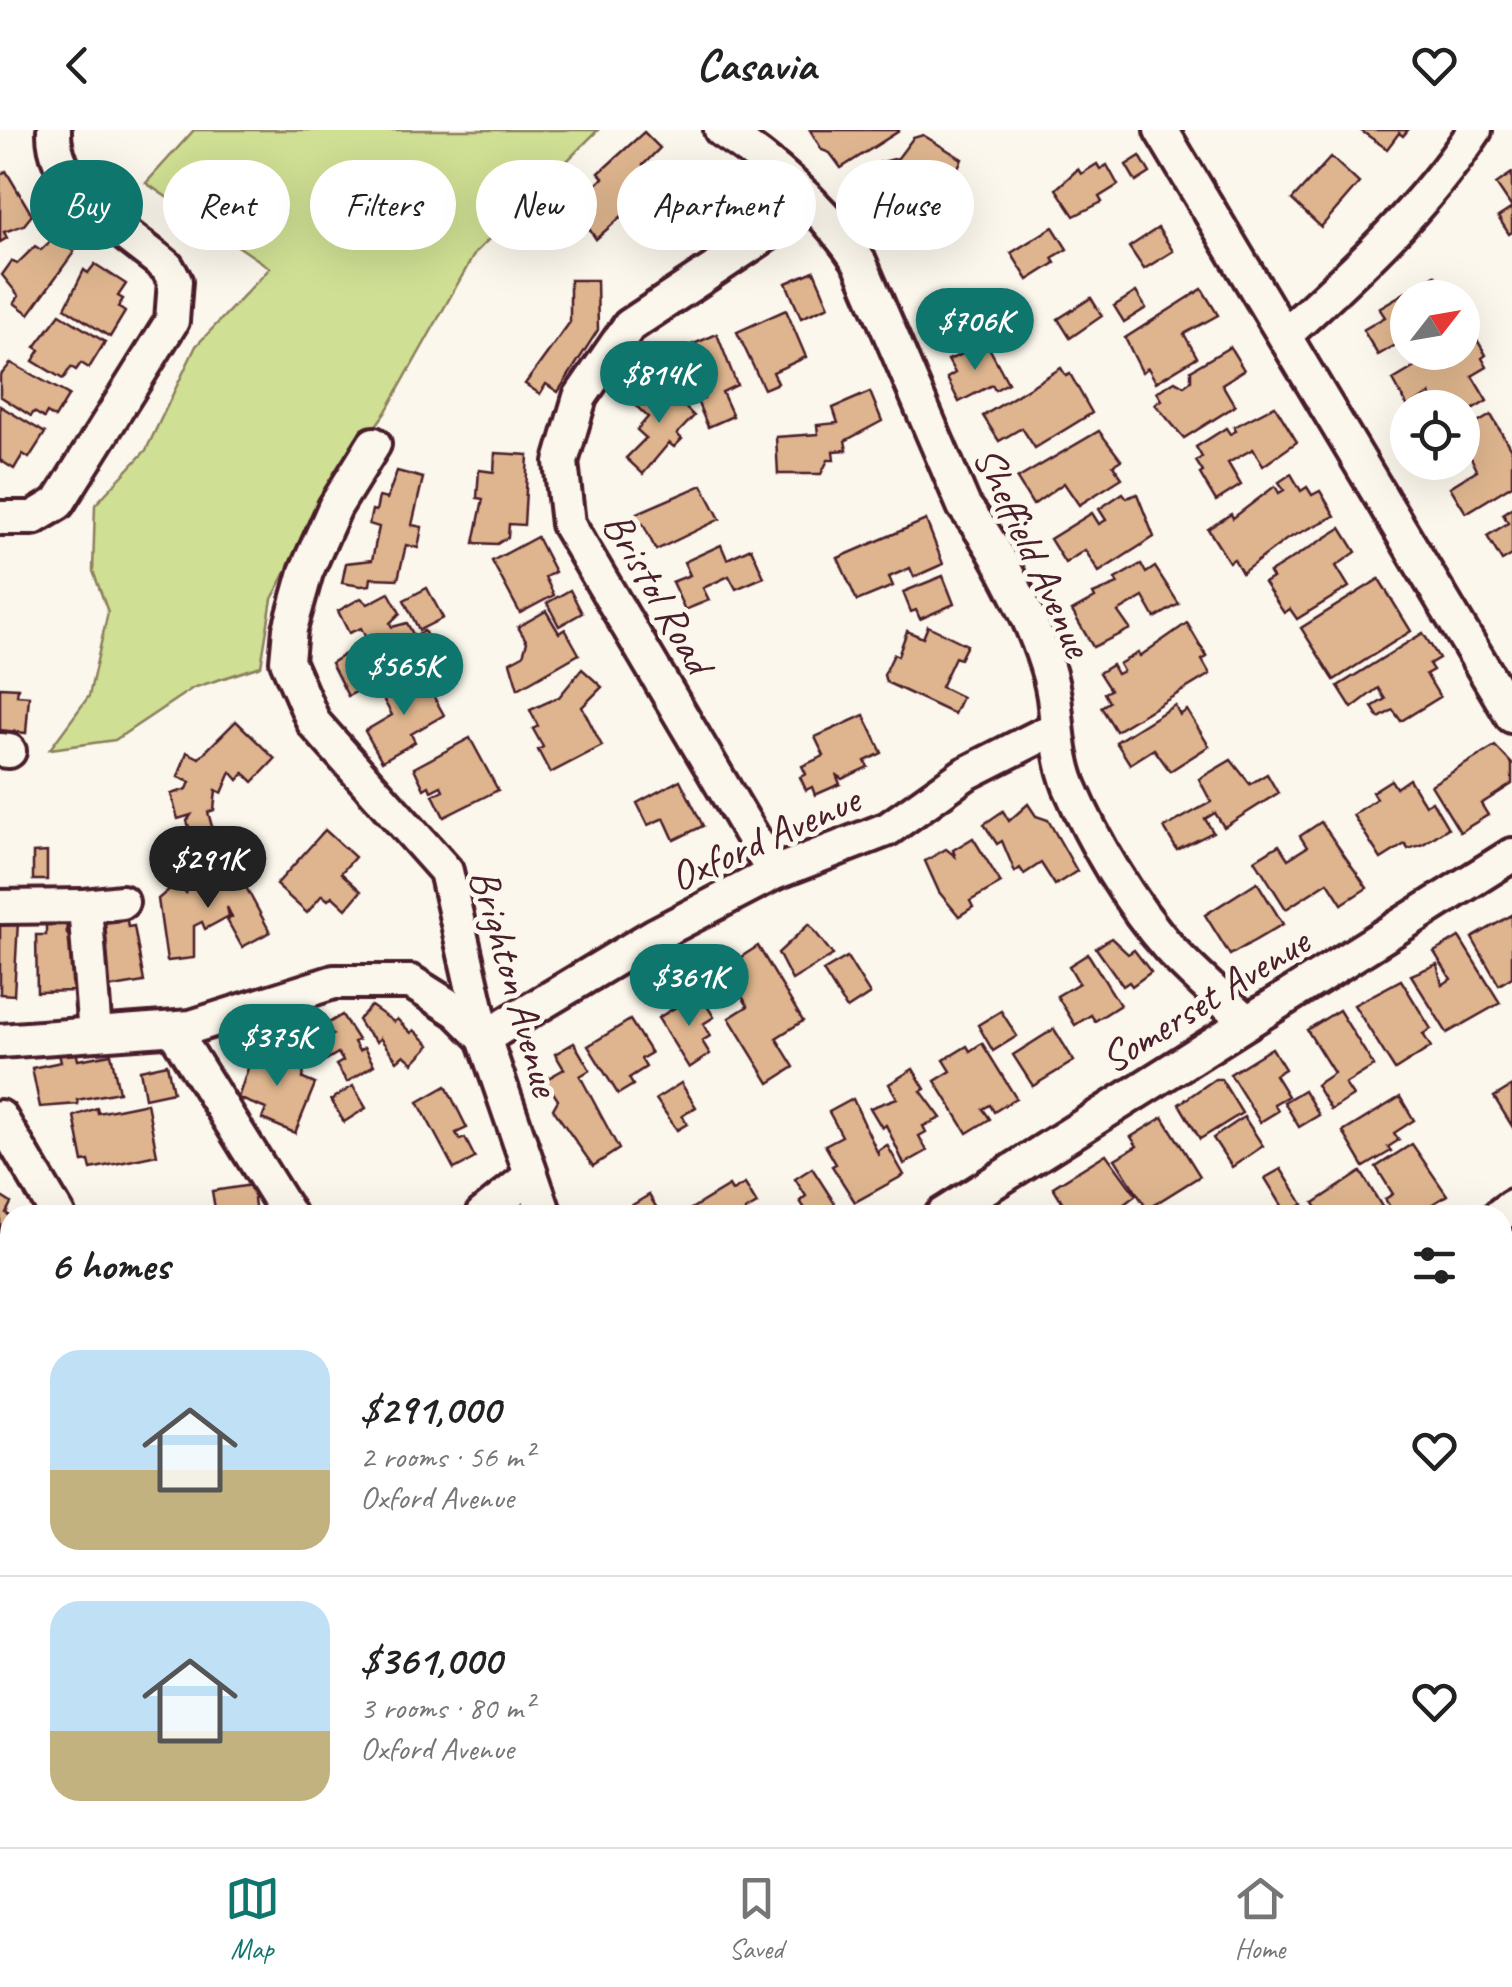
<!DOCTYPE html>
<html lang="en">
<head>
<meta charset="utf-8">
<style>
	:root { --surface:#fff; --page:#f6f6f6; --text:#222; --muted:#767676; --line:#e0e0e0; --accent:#0f766e }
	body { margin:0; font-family:Caveat,sans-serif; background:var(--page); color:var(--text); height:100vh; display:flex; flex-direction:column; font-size:38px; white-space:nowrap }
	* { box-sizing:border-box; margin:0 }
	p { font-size:32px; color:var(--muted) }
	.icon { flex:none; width:55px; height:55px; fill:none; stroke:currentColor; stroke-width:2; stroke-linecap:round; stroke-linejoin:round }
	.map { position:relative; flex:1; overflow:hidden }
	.side { position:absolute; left:0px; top:1075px; width:1512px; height:642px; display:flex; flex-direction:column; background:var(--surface); border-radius:30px 30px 0 0; box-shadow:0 10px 40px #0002 }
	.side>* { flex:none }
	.top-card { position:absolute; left:30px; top:30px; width:1000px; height:90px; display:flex; gap:20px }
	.needle { width:65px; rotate:59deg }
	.fabs { position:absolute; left:1390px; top:150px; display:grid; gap:20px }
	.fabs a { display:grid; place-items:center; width:90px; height:90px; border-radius:50%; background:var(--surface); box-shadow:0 10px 40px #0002; font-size:50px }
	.price { position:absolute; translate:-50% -85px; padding:0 22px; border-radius:35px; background:var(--accent); color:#fff; font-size:32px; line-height:65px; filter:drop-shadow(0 2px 5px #0008) }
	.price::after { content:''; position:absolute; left:50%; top:60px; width:30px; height:22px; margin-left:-15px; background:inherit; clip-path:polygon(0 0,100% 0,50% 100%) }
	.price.on { background:#222; color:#fff }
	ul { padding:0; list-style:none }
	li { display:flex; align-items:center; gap:30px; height:250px; padding:0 50px }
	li+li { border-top:2px solid var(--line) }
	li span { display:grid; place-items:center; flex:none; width:280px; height:200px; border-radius:30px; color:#555 }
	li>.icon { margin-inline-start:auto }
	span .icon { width:120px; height:120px; fill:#fffc; stroke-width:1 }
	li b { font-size:42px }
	h2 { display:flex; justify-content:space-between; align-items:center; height:120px; padding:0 50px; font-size:42px }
	.chip { padding:0 35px; border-radius:45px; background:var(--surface); box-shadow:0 10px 40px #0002; font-size:35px; line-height:90px }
	.chip.on { background:var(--accent); color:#fff }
	header { display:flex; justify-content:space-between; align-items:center; height:130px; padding:0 50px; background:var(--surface); font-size:45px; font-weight:700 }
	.menu { display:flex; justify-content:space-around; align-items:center; height:140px; border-top:2px solid var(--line); background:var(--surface); font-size:28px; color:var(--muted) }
	.menu a { display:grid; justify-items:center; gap:5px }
	.menu .on { color:var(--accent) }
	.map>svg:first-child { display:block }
	.green { fill:#cfdf93; stroke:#8c7f5f; stroke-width:2.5 }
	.building { fill:#deb58e; stroke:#4a1f2b; stroke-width:2.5 }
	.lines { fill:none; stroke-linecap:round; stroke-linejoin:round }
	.minor-casing { stroke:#4a1f2b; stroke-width:40 }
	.major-casing { stroke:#4a1f2b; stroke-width:48 }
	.minor { stroke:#fbf7ec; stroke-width:32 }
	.major { stroke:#fbf7ec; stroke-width:40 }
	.labels { text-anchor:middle; stroke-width:10; stroke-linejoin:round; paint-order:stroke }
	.street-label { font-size:42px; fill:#4a1f2b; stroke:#fbf7ec }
</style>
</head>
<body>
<header><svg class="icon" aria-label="back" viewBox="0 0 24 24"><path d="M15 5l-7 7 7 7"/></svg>Casavia<svg class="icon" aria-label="heart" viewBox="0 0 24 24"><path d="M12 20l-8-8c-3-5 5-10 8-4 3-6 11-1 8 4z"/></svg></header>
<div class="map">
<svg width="1512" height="1717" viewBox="0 0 1512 1717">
	<rect width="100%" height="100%" fill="#fbf7ec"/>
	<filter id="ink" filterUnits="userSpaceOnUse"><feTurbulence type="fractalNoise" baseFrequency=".01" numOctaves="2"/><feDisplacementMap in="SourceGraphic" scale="20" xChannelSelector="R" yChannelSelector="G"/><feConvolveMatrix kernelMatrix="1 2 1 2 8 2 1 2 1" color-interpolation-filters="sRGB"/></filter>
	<g filter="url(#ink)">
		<polygon class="green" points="194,0 598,0 475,123 385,283 328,362 272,469 261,536 193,558 115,610 50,619 89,566 108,482 93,441 95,375 146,320 196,216 270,138 146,53"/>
		<g class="building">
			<polygon points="810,0 899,0 899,1 841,38 830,23 822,20"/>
			<polygon points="1360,0 1408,0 1403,6 1399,3 1387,19"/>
			<polygon points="644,2 660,18 643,35 649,42 655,36 666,47 596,109 579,84 585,78 573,65 589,50 595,56 603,48 599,43"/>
			<polygon points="923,5 962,29 950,54 931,49 929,43 923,55 882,68 879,33 898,28 913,8"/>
			<polygon points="1140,26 1150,43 1136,52 1126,35"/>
			<polygon points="1331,27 1359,53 1321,97 1292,70"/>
			<polygon points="1097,34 1100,39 1107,35 1118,55 1099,67 1102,72 1074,86 1056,59 1078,39 1081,44"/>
			<polygon points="702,35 713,57 738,42 747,57 741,61 749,74 727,88 723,82 688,104 677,88 659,84 663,65"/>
			<polygon points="6,41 32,85 24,95 4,102 7,108 0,112 0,45"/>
			<polygon points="1512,43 1512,102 1509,104 1498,87 1512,78 1496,54"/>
			<polygon points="1053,97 1067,119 1052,128 1055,133 1028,150 1011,123"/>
			<polygon points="1158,98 1173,121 1144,139 1129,117"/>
			<polygon points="55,107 74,122 29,184 14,173 19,166 2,145 12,131 17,134 35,116 41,120"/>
			<polygon points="95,134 126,154 118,166 123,169 118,177 125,182 110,207 65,178 84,140 88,143"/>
			<polygon points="814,141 829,176 801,188 786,153"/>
			<polygon points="1435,145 1448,168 1408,168 1408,208 1378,225 1363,200 1385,187 1379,178"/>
			<polygon points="570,150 597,150 598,200 558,262 546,254 540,264 525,254 570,192"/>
			<polygon points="1202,159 1218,185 1184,204 1197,227 1156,252 1148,238 1142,242 1125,208"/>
			<polygon points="1136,162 1146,178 1124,192 1114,176"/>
			<polygon points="1091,168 1102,186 1070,208 1058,189"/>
			<polygon points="786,180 806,227 773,242 778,253 764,259 737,202"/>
			<polygon points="60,184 105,212 89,238 81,233 76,240 71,237 63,249 33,231 40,220 35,217"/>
			<polygon points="717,204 737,255 722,262 733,286 708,297 697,271 704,269 695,248 687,251 675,222"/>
			<polygon points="1469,205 1472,210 1476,208 1486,225 1482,228 1487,237 1472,246 1487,271 1462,286 1462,278 1437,278 1430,264 1408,277 1393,250 1440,222 1462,222 1462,209"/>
			<polygon points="987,214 1008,253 995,260 992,255 959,272 947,248 955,243 948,230"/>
			<polygon points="1230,217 1244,240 1222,254 1235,276 1184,308 1155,274 1162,270 1157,262 1175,251 1184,256 1191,251 1191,240"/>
			<polygon points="11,233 69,265 55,288 47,283 44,288 34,282 31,286 0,266 0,246"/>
			<polygon points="1061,238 1066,246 1070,244 1092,283 1035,318 1022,298 999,311 983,286"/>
			<polygon points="658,251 694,286 677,304 682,309 674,317 669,313 643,344 626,328 646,308 637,300 648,287 635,275"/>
			<polygon points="870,262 882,291 845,311 847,320 833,321 834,330 828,330 821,344 778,344 776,307 818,304 817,295 838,293 833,278"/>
			<polygon points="0,276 45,303 29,328 23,324 14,339 0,330"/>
			<polygon points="1275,276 1297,312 1263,336 1253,319 1228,333 1241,355 1216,371 1200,344 1203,342 1196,331 1202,327 1196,317 1226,298 1230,304 1236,301 1234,297"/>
			<polygon points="1491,285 1512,321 1512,355 1466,383 1450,357 1477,340 1462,309 1473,303 1469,298"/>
			<polygon points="1099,301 1121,330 1113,335 1122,348 1079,375 1064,353 1033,375 1017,349"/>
			<polygon points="495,323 528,325 524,395 509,394 508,407 497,414 474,413 483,369 477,368 479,340 494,342"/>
			<polygon points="397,341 423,348 412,395 422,397 418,418 406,415 398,449 371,448 370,455 361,456 342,453 346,433 372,430 379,397 369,394 372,380 376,381 379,367 387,369"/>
			<polygon points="1291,344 1301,361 1307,357 1312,365 1320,361 1335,386 1287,409 1242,443 1234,429 1229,432 1208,399 1231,384 1233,388 1275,356 1279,363 1284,360 1279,352"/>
			<polygon points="702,355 720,389 656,420 643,394 638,396 633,385"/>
			<polygon points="1123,363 1127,368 1137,364 1154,407 1099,442 1085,420 1065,433 1050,409 1092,383 1099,394 1106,390 1099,379"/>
			<polygon points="1512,378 1512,425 1502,431 1487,406 1508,393 1503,384"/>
			<polygon points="926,390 943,434 914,447 910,438 889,447 893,456 857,471 838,428"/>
			<polygon points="1341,398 1356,422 1336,436 1349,457 1297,489 1290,479 1284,483 1264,453 1272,448 1269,443"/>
			<polygon points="537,407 555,442 545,447 554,465 520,483 492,431"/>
			<polygon points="721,415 727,429 751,418 764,447 736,459 729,446 703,458 709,470 685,480 672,452 690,445 684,432"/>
			<polygon points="1141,434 1146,443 1155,437 1179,474 1155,488 1143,467 1118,482 1130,499 1093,517 1072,481 1095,468 1093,464 1118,454 1115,449"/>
			<polygon points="943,446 954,474 920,489 916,480 911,482 903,462"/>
			<polygon points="1379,449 1411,501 1334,550 1301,498"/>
			<polygon points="427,458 443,488 419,500 404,470"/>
			<polygon points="570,460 582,483 559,496 547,473"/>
			<polygon points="389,463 400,483 390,493 392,497 407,493 414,506 424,501 435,520 348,566 331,533 367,510 361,498 349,503 338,481 361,468 368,474"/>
			<polygon points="546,481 559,503 565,499 579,524 518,559 510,532 523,525 527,512 518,497"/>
			<polygon points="1187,493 1207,527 1202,530 1210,544 1116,601 1101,577 1109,572 1104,563 1110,560 1099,543 1112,535 1117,544 1123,541 1119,534 1138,523 1140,526"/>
			<polygon points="928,496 967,515 960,529 955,527 941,557 962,567 954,584 886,552 884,545 894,524 898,526 907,501 923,508"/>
			<polygon points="1423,503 1439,528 1429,534 1433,540 1426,544 1440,567 1401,591 1393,580 1379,588 1372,577 1385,569 1378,558 1352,578 1338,556"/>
			<polygon points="582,539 602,557 582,577 602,616 550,643 538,620 543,617 533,599 538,596 530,580 559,567"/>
			<polygon points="422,546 444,585 411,604 415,612 382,631 365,601 392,585 383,569"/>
			<polygon points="0,557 18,558 17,565 29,566 26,603 0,600"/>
			<polygon points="1175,575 1180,585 1187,580 1209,616 1170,641 1154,619 1130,634 1116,612"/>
			<polygon points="864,585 882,623 865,631 868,637 842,649 836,644 840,654 815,665 812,657 806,660 800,647 806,644 802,636 824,626 815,607"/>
			<polygon points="236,591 275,629 253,652 244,643 238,650 231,642 222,663 216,660 214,680 208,682 214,704 193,710 187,691 191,685 178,689 171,664 187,659 190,652 178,647 187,622 199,628"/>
			<polygon points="470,608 498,660 444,687 433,665 443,660 441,656 431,661 429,656 424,659 414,638"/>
			<polygon points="1495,616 1512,634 1512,654 1481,674 1488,685 1460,702 1431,655"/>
			<polygon points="1231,630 1250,654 1267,644 1278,663 1224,697 1215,683 1205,689 1213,702 1177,720 1164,698 1211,672 1199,649"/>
			<polygon points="1409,649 1425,675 1432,671 1448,698 1423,714 1408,719 1405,714 1381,729 1353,685 1376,669 1372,662 1391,650 1396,658"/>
			<polygon points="680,650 703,696 674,710 664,688 648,695 637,673"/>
			<polygon points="1028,674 1036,686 1048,690 1077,741 1055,755 1041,733 1024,744 1020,738 1015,742 1002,711 997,714 984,694 1003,681 1009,691"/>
			<polygon points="1321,692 1367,758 1342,774 1328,752 1286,779 1255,730 1279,715 1288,729 1307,717 1300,706"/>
			<polygon points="325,700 355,727 341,743 361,761 346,779 332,766 328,770 322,765 307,783 276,755"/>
			<polygon points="973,708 1001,753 970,771 973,777 959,786 939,762 925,731 946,719 955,726 953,720"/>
			<polygon points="47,722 47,750 33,750 33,723"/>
			<polygon points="233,733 270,802 242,817 227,790 232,787 227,777 229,786 205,799 202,792 194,796 194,828 167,831 158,769 177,753 187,764 180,751 203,738 208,748"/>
			<polygon points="1257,752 1283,794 1230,825 1205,785"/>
			<polygon points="125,778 128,797 134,796 144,852 107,858 103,781"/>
			<polygon points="1512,785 1512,847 1499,855 1472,808"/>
			<polygon points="66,787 67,804 74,804 75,861 37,862 36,805 46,805 46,788"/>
			<polygon points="0,790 18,791 14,865 0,864"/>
			<polygon points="809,794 833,825 792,850 778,823"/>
			<polygon points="1459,807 1500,873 1447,903 1411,845 1437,834 1442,855 1451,849 1434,822"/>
			<polygon points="1111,808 1128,824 1134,820 1151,842 1132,856 1129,852 1123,856 1096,818"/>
			<polygon points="758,816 803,891 776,908 794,937 769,953 729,888 748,876 724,838"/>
			<polygon points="1088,824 1120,875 1095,891 1091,885 1075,895 1057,866 1079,853 1069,836"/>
			<polygon points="847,827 870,864 847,879 823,841"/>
			<polygon points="1401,850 1431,899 1423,904 1431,917 1395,940 1354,875"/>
			<polygon points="699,863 714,887 703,894 710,906 702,911 710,924 689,938 658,888"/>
			<polygon points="371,876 394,892 397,889 411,903 414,900 430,915 413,933 404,925 397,931 380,908 377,912 363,898 358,890"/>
			<polygon points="1339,880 1374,936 1345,954 1353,966 1331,980 1316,955 1334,943 1307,900"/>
			<polygon points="1001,881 1017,906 993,921 978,895"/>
			<polygon points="342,885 358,910 354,912 359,921 364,918 374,935 347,952 336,935 343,931 338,923 326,930 317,915 333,905 327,894"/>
			<polygon points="630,890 651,923 641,929 646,937 629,948 633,955 618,964 588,916"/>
			<polygon points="1054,899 1074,931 1033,956 1013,925"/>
			<polygon points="574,913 590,940 580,946 619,1019 593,1036 553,979 558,970 545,950 564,939 555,924"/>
			<polygon points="982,913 1016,968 994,982 990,975 983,979 990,989 967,1003 935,951 951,941 944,930 967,916 970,921"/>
			<polygon points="255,917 304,937 303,949 315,954 295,1003 262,989 266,979 238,968"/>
			<polygon points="1272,918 1285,939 1275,945 1288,966 1274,974 1278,981 1260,992 1230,944"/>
			<polygon points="76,921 78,930 111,924 119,962 77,970 78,974 40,977 32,938 61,932 59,924"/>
			<polygon points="167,934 173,962 145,968 140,940"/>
			<polygon points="913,939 925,959 921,961 941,988 923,996 926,1002 919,1006 927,1021 904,1034 886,995 882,998 870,978 897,968 889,954"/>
			<polygon points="1215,949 1221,949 1242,983 1200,1009 1179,974"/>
			<polygon points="681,953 696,977 682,986 687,994 677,1000 656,969"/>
			<polygon points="353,956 366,978 344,992 331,970"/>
			<polygon points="446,956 467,998 456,1003 460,1010 465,1008 475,1028 454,1039 418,972"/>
			<polygon points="1512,956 1512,996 1494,967"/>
			<polygon points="1304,960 1319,985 1299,997 1284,972"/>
			<polygon points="1400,967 1414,990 1394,1003 1399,1010 1388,1017 1391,1021 1364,1037 1343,1002"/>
			<polygon points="853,969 879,1026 878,1021 887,1015 904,1045 855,1072 832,1036 836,1034 825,1015 842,1006 829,982"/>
			<polygon points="147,973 157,1025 91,1039 89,1031 83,1032 74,986 97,978 98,983"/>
			<polygon points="1163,987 1200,1046 1147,1079 1115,1029 1137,1016 1131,1007"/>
			<polygon points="1244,987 1263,1016 1232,1037 1213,1008"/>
			<polygon points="1412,1014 1447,1065 1421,1081 1418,1077 1395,1085 1385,1069 1393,1064 1376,1037"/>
			<polygon points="1106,1024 1136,1065 1110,1085 1078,1085 1074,1079 1069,1083 1053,1057"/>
			<polygon points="812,1038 837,1077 825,1085 809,1085 800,1071 806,1066 795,1049"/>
			<polygon points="1281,1039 1303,1074 1287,1084 1265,1048"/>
			<polygon points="1361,1042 1387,1085 1321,1085 1314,1073"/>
			<polygon points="745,1054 757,1074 745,1081 748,1085 686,1082 729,1056 732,1061"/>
			<polygon points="252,1055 256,1083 216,1085 212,1061"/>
			<polygon points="649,1065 661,1085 629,1085 626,1079"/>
			<polygon points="0,1066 11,1073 6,1083 10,1086 10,1112 5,1122 10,1125 10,1157 0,1151"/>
			<polygon points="1506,1152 1512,1163 1512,1210 1502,1196"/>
			<polygon points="1512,1361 1512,1407 1502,1392 1502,1364"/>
			<polygon points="0,1430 10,1436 10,1475 0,1470"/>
			<polygon points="1502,1528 1512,1540 1512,1593 1502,1598"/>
			<polygon points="10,1631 10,1678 0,1673 0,1650"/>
			<polygon points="10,1686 10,1708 53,1708 52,1717 8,1717 0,1713"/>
			<polygon points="151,1708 179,1708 192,1717 146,1717"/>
			<polygon points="186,1708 243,1708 237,1717 203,1717"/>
			<polygon points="643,1708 648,1717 588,1717 583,1709"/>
			<polygon points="667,1708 720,1708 704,1717 673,1717"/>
			<polygon points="900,1708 906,1717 859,1717 854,1709"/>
			<polygon points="908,1708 981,1708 987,1717 914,1717"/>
		</g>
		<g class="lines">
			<defs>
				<g id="minor">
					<path d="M721,0C775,35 825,80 860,133L964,376C998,419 1046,513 1054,567C1058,598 1058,627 1070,657C1093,711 1130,774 1169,818C1193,844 1221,868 1247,892"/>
					<polyline points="1161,0 1512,586"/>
					<path d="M1285,205C1354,142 1424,78 1475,0"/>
					<polyline points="374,314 335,377 306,442 290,499 287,531 314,593 446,741 484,908 545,1085"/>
					<path d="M0,388H33L58,373L172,191L175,151L167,137C126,102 52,61 54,0"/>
					<polyline points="0,620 9,621"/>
					<polyline points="774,743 568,394 561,332 580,267 629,196 812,74"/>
					<polyline points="0,777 85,776"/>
					<polyline points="173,899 289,1085"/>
					<polyline points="95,904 85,776 122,772"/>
					<polyline points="0,911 191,897 334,852 411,852 457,881 484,908 655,805 774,743 888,699 965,644 1054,599"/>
					<polyline points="0,987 58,1085"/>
					<polyline points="482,1085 529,1047"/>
					<polyline points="942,1085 1512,725"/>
					<polyline points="1500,1085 1512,1076"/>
					<polyline points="0,1294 10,1276"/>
					<polyline points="1502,1479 1512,1474"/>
					<polyline points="0,1599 10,1579"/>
					<polyline points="439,1708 441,1717"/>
					<polyline points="110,1717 115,1708"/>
					<polyline points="264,1717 269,1708"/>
					<polyline points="506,1717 519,1708"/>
					<polyline points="1100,1717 1116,1708"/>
				</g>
				<g id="major">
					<polyline points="0,1523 10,1528"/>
					<polyline points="342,1708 359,1717"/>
				</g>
			</defs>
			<use href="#minor" class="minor-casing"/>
			<use href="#major" class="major-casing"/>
			<use href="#minor" class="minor"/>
			<use href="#major" class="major"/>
		</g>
	</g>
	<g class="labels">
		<g class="street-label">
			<text transform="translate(1034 421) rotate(65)" y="15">Sheffield Avenue</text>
			<text transform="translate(659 462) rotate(60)" y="15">Bristol Road</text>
			<text transform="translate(764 707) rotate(-24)" y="15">Oxford Avenue</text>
			<text transform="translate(516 852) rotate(74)" y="15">Brighton Avenue</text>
			<text transform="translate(1204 869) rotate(-32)" y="15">Somerset Avenue</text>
		</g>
	</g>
</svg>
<div class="fabs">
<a><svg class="needle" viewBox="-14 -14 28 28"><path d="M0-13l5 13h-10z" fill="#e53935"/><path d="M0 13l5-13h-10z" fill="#767676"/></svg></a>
<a><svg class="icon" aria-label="locate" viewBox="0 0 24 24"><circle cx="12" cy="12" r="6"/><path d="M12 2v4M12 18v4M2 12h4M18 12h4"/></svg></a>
</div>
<b class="price" style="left:975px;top:243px">$706K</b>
<b class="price" style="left:659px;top:296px">$814K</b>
<b class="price" style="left:404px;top:588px">$565K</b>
<b class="price on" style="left:208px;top:781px">$291K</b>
<b class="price" style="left:689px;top:899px">$361K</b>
<b class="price" style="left:277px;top:959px">$375K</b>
<div class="top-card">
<a class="chip on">Buy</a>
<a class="chip">Rent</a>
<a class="chip">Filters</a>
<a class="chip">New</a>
<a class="chip">Apartment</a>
<a class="chip">House</a>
</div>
<section class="side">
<h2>6 homes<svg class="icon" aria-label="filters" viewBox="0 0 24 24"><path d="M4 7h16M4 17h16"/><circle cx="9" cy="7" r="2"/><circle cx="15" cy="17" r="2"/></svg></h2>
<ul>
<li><span style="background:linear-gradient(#bfe0f5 60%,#c2b280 0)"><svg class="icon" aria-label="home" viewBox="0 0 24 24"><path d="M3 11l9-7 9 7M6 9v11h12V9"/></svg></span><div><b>$291,000</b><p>2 rooms · 56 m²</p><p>Oxford Avenue</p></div><svg class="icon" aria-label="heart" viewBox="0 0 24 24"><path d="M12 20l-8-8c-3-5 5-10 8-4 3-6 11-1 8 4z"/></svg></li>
<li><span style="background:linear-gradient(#bfe0f5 65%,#c2b280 0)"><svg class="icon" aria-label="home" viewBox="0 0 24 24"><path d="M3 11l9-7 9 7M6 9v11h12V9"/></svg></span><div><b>$361,000</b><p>3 rooms · 80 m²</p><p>Oxford Avenue</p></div><svg class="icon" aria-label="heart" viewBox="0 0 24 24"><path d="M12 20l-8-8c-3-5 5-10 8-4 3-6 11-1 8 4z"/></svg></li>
</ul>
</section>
</div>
<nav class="menu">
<a class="on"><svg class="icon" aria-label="map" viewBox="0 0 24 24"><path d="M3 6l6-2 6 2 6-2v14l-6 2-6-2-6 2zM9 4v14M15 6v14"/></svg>Map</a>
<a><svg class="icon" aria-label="saved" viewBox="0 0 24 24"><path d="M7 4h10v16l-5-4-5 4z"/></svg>Saved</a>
<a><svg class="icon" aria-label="home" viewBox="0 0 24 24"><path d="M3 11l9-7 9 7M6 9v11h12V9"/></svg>Home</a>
</nav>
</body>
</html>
